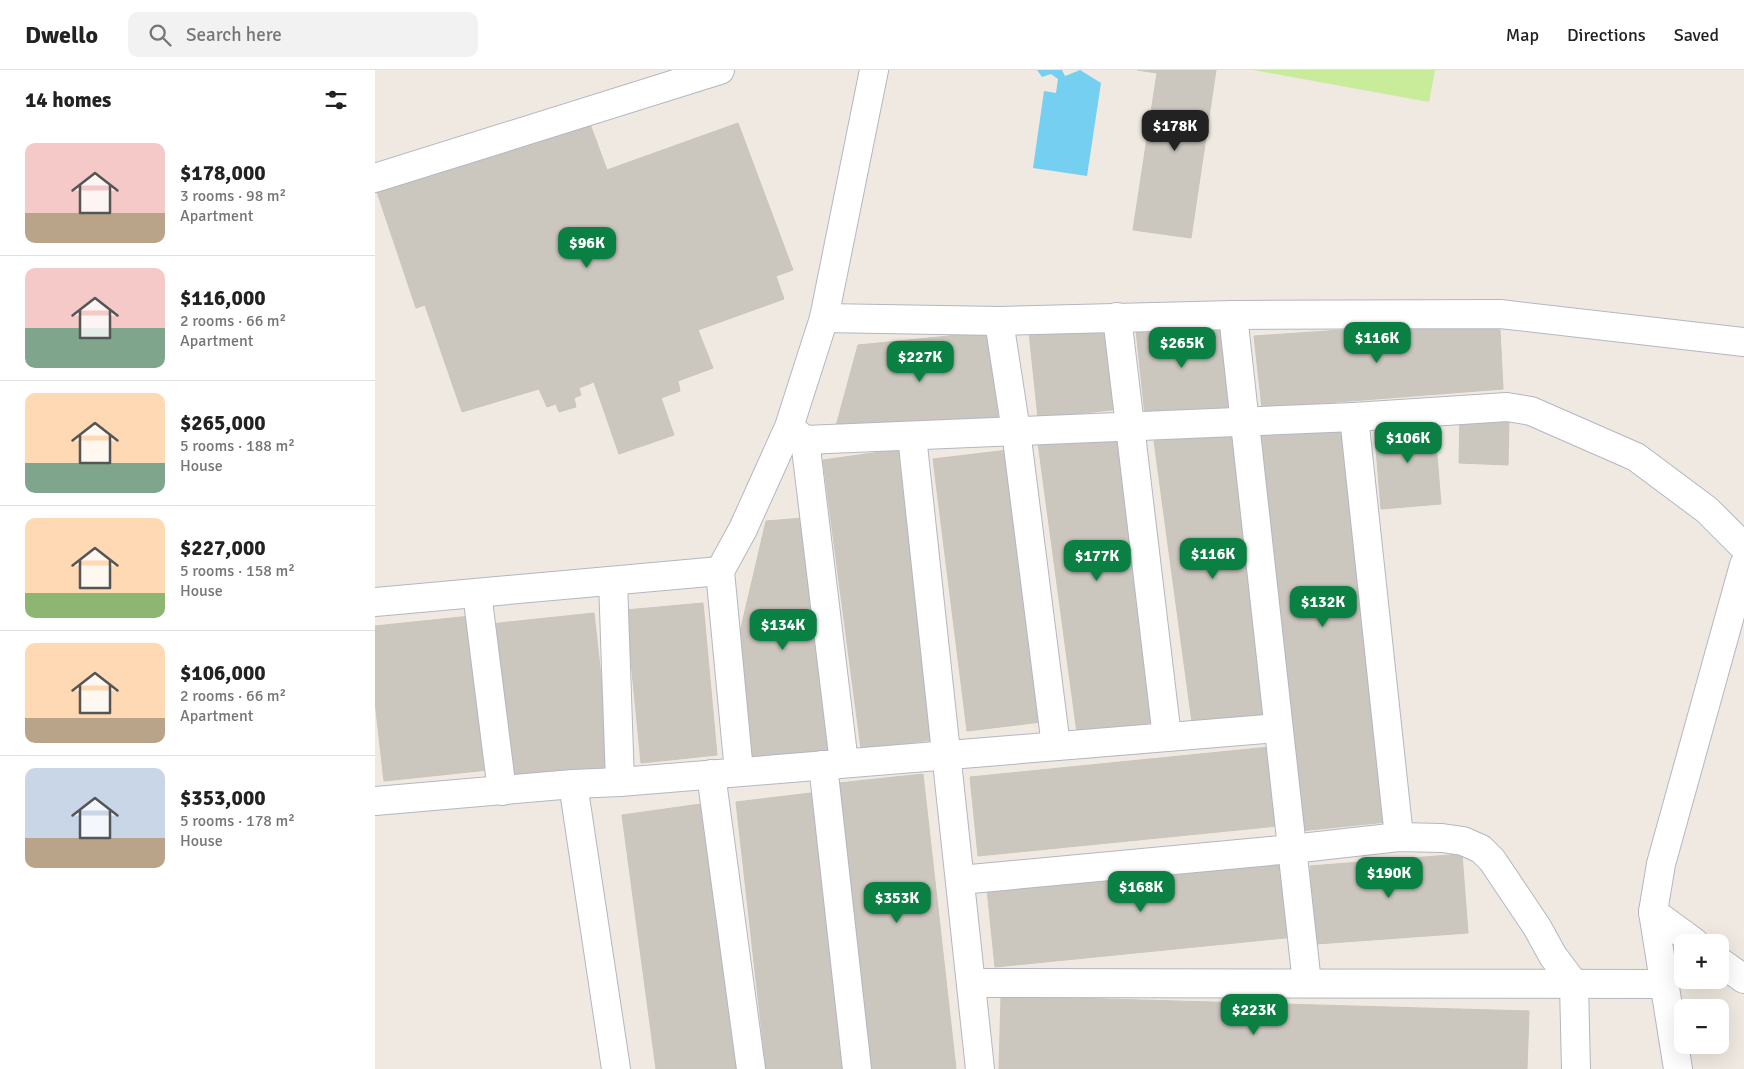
<!DOCTYPE html>
<html lang="en">
<head>
<meta charset="utf-8">
<style>
	:root { --surface:#fff; --page:#f2f2f2; --text:#222; --muted:#767676; --line:#e0e0e0; --accent:#0b8043 }
	body { margin:0; font-family:Signika,sans-serif; background:var(--page); color:var(--text); height:100vh; display:flex; flex-direction:column; font-size:19px; white-space:nowrap }
	* { box-sizing:border-box; margin:0 }
	p { font-size:16px; color:var(--muted) }
	.icon { flex:none; width:28px; height:28px; fill:none; stroke:currentColor; stroke-width:2; stroke-linecap:round; stroke-linejoin:round }
	.map { position:relative; flex:1; overflow:hidden }
	.panel { display:flex; flex-direction:column; background:var(--surface); width:375px }
	.panel>* { flex:none }
	.fabs { position:absolute; left:1299px; top:864px; display:grid; gap:10px }
	.fabs a { display:grid; place-items:center; width:55px; height:55px; border-radius:10px; background:var(--surface); box-shadow:0 5px 20px #0002; font-size:25px }
	.price { position:absolute; translate:-50% -42px; padding:0 11px; border-radius:10px; background:var(--accent); color:#fff; font-size:16px; line-height:32px; filter:drop-shadow(0 1px 2px #0008) }
	.price::after { content:''; position:absolute; left:50%; top:30px; width:15px; height:11px; margin-left:-8px; background:inherit; clip-path:polygon(0 0,100% 0,50% 100%) }
	.price.active { background:#222; color:#fff }
	ul { padding:0; list-style:none }
	li { display:flex; align-items:center; gap:15px; height:125px; padding:0 25px }
	li+li { border-top:1px solid var(--line) }
	li span { display:grid; place-items:center; flex:none; width:140px; height:100px; border-radius:10px; color:#555 }
	li>.icon { margin-inline-start:auto }
	span .icon { width:60px; height:60px; fill:#fffc; stroke-width:1 }
	li b { font-size:21px }
	h2 { display:flex; justify-content:space-between; align-items:center; height:60px; padding:0 25px; font-size:21px }
	header { display:flex; align-items:center; gap:30px; box-sizing:border-box; height:70px; padding:0 25px; background:var(--surface); border-bottom:1px solid var(--line) }
	header strong { font-size:24px }
	nav { display:flex; gap:28px; margin-inline-start:auto; font-size:18px }
	.search { width:350px; height:45px; background:var(--page); display:flex; align-items:center; gap:12px; box-sizing:border-box; padding:0 18px; border-radius:10px; color:var(--muted); font-size:19px }
	main { display:flex; flex:1; min-height:0 }
	.map>svg:first-child { display:block }
	.pitch { fill:#c9ec9a }
	.water { fill:#75cff0 }
	.building { fill:#cbc7bf; stroke:#cbc5ba }
	.lines { fill:none; stroke-linecap:round; stroke-linejoin:round }
	.minor-casing { stroke:#b4b7c1; stroke-width:30 }
	.minor { stroke:#fff; stroke-width:28 }
</style>
</head>
<body>
<header>
<strong>Dwello</strong>
<div class="search"><svg class="icon" aria-label="search" viewBox="0 0 24 24"><circle cx="10" cy="10" r="6"/><path d="M15 15l6 6"/></svg>Search here</div>
<nav><a>Map</a><a>Directions</a><a>Saved</a></nav>
</header>
<main>
<section class="panel">
<h2>14 homes<svg class="icon" aria-label="filters" viewBox="0 0 24 24"><path d="M4 7h16M4 17h16"/><circle cx="9" cy="7" r="2"/><circle cx="15" cy="17" r="2"/></svg></h2>
<ul>
<li><span style="background:linear-gradient(#f6c9c9 70%,#b9a48a 0)"><svg class="icon" aria-label="home" viewBox="0 0 24 24"><path d="M3 11l9-7 9 7M6 9v11h12V9"/></svg></span><div><b>$178,000</b><p>3 rooms · 98 m²</p><p>Apartment</p></div></li>
<li><span style="background:linear-gradient(#f6c9c9 60%,#7fa58c 0)"><svg class="icon" aria-label="home" viewBox="0 0 24 24"><path d="M3 11l9-7 9 7M6 9v11h12V9"/></svg></span><div><b>$116,000</b><p>2 rooms · 66 m²</p><p>Apartment</p></div></li>
<li><span style="background:linear-gradient(#ffd9b3 70%,#7fa58c 0)"><svg class="icon" aria-label="home" viewBox="0 0 24 24"><path d="M3 11l9-7 9 7M6 9v11h12V9"/></svg></span><div><b>$265,000</b><p>5 rooms · 188 m²</p><p>House</p></div></li>
<li><span style="background:linear-gradient(#ffd9b3 75%,#8fb573 0)"><svg class="icon" aria-label="home" viewBox="0 0 24 24"><path d="M3 11l9-7 9 7M6 9v11h12V9"/></svg></span><div><b>$227,000</b><p>5 rooms · 158 m²</p><p>House</p></div></li>
<li><span style="background:linear-gradient(#ffd9b3 75%,#b9a48a 0)"><svg class="icon" aria-label="home" viewBox="0 0 24 24"><path d="M3 11l9-7 9 7M6 9v11h12V9"/></svg></span><div><b>$106,000</b><p>2 rooms · 66 m²</p><p>Apartment</p></div></li>
<li><span style="background:linear-gradient(#c9d6e8 70%,#b9a48a 0)"><svg class="icon" aria-label="home" viewBox="0 0 24 24"><path d="M3 11l9-7 9 7M6 9v11h12V9"/></svg></span><div><b>$353,000</b><p>5 rooms · 178 m²</p><p>House</p></div></li>
</ul>
</section>
<div class="map">
<svg width="1369" height="999" viewBox="0 0 1369 999">
	<rect width="100%" height="100%" fill="#efe9e1"/>
	<polygon class="pitch" points="878,0 1060,0 1054,32"/>
	<polygon class="water" points="662,0 687,0 690,6 705,0 726,13 712,106 658,98 669,21 681,23 683,9 676,4 667,7"/>
	<g class="building">
		<polygon points="841,0 816,168 758,160 782,3 762,0"/>
		<polygon points="363,53 418,200 401,206 409,229 323,260 338,298 303,311 305,321 286,328 299,365 244,384 219,312 204,318 206,325 199,328 201,337 184,342 181,334 172,337 164,319 87,342 50,235 41,238 2,122 215,54 232,100"/>
		<polygon points="844,252 853,337 770,346 761,260"/>
		<polygon points="738,254 746,339 663,348 654,262"/>
		<polygon points="1056,254 1125,260 1128,319 887,338 879,266"/>
		<polygon points="614,262 623,347 460,360 483,275"/>
		<polygon points="1085,347 1134,349 1133,395 1084,393"/>
		<polygon points="1059,350 1066,434 1006,439 999,355"/>
		<polygon points="972,356 1012,752 925,761 885,365"/>
		<polygon points="858,360 897,650 818,660 779,371"/>
		<polygon points="742,362 781,652 702,663 663,373"/>
		<polygon points="527,379 565,669 486,679 448,390"/>
		<polygon points="633,380 667,652 592,661 558,389"/>
		<polygon points="429,448 458,681 375,691 362,575 391,451"/>
		<polygon points="328,533 342,685 266,693 251,540"/>
		<polygon points="219,543 236,697 131,708 115,554"/>
		<polygon points="96,546 113,700 9,711 0,632 0,556"/>
		<polygon points="895,677 903,756 603,786 595,707"/>
		<polygon points="548,704 581,999 496,999 464,713"/>
		<polygon points="444,722 476,999 391,999 361,732"/>
		<polygon points="326,734 361,999 281,999 247,745"/>
		<polygon points="1087,784 1093,863 941,874 935,796"/>
		<polygon points="912,788 920,867 620,897 612,819"/>
		<polygon points="626,926 1154,941 1152,999 624,999"/>
	</g>
	<g class="lines">
		<defs>
			<g id="minor">
				<polyline points="0,108 345,0"/>
				<polyline points="858,245 932,913"/>
				<polyline points="742,247 792,667"/>
				<polyline points="449,248 624,251 858,245 1125,244 1369,272"/>
				<polyline points="624,251 641,361 681,676"/>
				<polyline points="979,347 1024,767"/>
				<polyline points="416,359 430,370 469,693"/>
				<polyline points="537,366 605,999"/>
				<polyline points="430,370 979,347 1132,337 1156,341 1261,387 1332,440 1369,477"/>
				<polyline points="238,511 245,712"/>
				<polyline points="102,523 127,721"/>
				<polyline points="0,532 345,501"/>
				<polyline points="448,695 482,999"/>
				<polyline points="364,702 345,501 368,459 414,357 449,248 499,0"/>
				<polyline points="336,704 376,999"/>
				<polyline points="198,714 241,999"/>
				<polyline points="0,731 198,714 245,712 903,658"/>
				<polyline points="585,810 917,779 1024,767 1067,768 1088,771 1106,779 1117,790 1162,857 1178,886 1199,914 1201,999"/>
				<polyline points="1278,842 1319,872"/>
				<polyline points="1345,892 1369,909"/>
				<polyline points="596,913 1288,914"/>
				<polyline points="1303,999 1278,842 1286,794 1369,495"/>
			</g>
		</defs>
		<use href="#minor" class="minor-casing"/>
		<use href="#minor" class="minor"/>
	</g>
</svg>
<div class="fabs">
<a>+</a>
<a>−</a>
</div>
<b class="price active" style="left:800px;top:82px">$178K</b>
<b class="price" style="left:212px;top:199px">$96K</b>
<b class="price" style="left:1002px;top:294px">$116K</b>
<b class="price" style="left:807px;top:299px">$265K</b>
<b class="price" style="left:545px;top:313px">$227K</b>
<b class="price" style="left:1033px;top:394px">$106K</b>
<b class="price" style="left:838px;top:510px">$116K</b>
<b class="price" style="left:722px;top:512px">$177K</b>
<b class="price" style="left:948px;top:558px">$132K</b>
<b class="price" style="left:408px;top:581px">$134K</b>
<b class="price" style="left:1014px;top:829px">$190K</b>
<b class="price" style="left:766px;top:843px">$168K</b>
<b class="price" style="left:522px;top:854px">$353K</b>
<b class="price" style="left:879px;top:966px">$223K</b>
</div>
</main>
</body>
</html>
